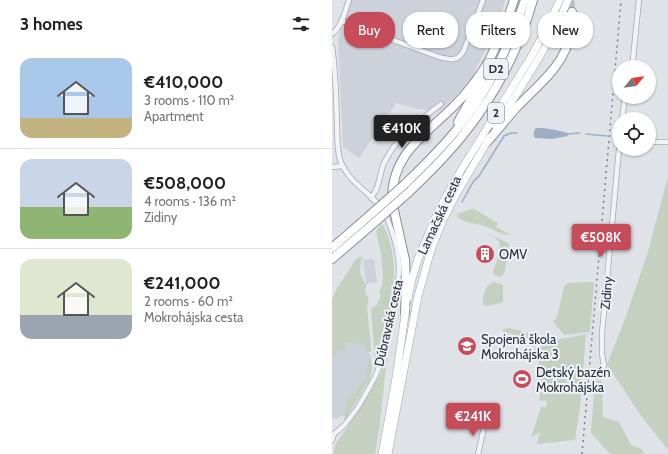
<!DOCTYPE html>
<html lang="en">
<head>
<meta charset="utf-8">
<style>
	:root { --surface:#fff; --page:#f6f6f6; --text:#202124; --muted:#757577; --line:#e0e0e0; --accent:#c64b5b }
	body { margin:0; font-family:Cabin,sans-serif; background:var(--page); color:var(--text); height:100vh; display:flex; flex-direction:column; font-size:15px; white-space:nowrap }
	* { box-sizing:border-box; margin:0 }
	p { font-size:13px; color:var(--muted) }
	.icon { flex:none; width:22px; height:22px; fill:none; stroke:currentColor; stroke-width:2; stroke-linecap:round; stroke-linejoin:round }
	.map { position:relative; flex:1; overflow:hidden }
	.sheet { display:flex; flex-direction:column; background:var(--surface); width:332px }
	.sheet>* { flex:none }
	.hud { position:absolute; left:12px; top:12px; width:264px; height:36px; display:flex; gap:8px }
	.needle { width:26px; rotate:61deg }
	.fabs { position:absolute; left:280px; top:60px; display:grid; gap:8px }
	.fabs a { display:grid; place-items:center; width:44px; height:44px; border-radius:50%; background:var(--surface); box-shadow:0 1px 3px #0004; font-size:20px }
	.price { position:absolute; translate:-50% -34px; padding:0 9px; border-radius:4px; background:var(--accent); color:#fff; font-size:13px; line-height:26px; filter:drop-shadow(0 1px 2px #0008) }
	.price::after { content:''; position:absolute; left:50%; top:24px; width:12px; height:9px; margin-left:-6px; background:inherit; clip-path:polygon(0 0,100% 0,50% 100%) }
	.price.current { background:#222; color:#fff }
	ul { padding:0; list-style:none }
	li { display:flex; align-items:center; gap:12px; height:100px; padding:0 20px }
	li+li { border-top:1px solid var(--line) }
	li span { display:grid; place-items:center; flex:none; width:112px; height:80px; border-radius:12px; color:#555 }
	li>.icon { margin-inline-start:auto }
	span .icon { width:48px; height:48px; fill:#fffc; stroke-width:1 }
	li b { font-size:17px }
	h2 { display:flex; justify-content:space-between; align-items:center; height:48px; padding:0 20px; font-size:17px }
	.chip { padding:0 14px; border-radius:16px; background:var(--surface); box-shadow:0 1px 3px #0004; font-size:14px; line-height:36px }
	.chip.current { background:var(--accent); color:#fff }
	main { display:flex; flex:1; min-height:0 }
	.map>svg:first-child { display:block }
	.built { fill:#cdd1d9 }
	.green { fill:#c4d1c0 }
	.water { fill:#9cafc5 }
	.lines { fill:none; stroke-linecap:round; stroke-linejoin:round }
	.stream { stroke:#9cafc5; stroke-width:1.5 }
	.motorway-tunnel { stroke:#bbbec5; stroke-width:8; stroke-dasharray:8 4; stroke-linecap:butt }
	.minor-casing { stroke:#a5a9b1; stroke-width:6 }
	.primary-casing { stroke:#9fa6b2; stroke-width:8 }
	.motorway-casing { stroke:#878f9d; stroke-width:10 }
	.minor { stroke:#f1f3f6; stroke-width:4.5 }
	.primary { stroke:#fff; stroke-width:7 }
	.motorway { stroke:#fff; stroke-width:8 }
	.rail { stroke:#798190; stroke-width:1.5; stroke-dasharray:2 4; stroke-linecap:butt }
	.motorway-bridge-casing { stroke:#878f9d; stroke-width:10; stroke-linecap:butt }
	.motorway-bridge { stroke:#fff; stroke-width:8 }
	.labels { text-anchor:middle; stroke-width:4; stroke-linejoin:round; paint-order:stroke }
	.shield { fill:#eef1f5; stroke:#646a74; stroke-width:1 }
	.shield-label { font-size:12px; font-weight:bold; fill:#29303d }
	.street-label { font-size:13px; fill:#29303d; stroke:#eef1f5 }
	.poi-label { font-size:13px; fill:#29303d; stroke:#eef1f5; text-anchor:start }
</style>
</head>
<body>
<main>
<section class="sheet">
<h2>3 homes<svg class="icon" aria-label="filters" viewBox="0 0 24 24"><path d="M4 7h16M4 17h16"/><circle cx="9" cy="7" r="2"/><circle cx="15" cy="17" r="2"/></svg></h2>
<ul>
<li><span style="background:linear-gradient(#a9c7e8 75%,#c2b280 0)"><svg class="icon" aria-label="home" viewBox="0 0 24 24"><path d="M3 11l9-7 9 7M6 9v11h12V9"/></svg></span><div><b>€410,000</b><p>3 rooms · 110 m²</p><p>Apartment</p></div></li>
<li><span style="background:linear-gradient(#c9d6e8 60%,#8fb573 0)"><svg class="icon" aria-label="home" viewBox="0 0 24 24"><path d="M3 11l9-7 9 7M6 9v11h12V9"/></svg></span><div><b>€508,000</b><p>4 rooms · 136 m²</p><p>Zidiny</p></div></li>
<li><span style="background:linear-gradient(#dfe7d0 70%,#9aa5b1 0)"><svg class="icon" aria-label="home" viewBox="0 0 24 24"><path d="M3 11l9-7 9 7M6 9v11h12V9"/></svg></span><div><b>€241,000</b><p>2 rooms · 60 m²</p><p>Mokrohájska cesta</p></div></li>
</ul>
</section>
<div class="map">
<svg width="336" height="454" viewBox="0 0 336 454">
	<rect width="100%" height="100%" fill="#dfe2e7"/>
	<g class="built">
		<polygon points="18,0 173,0 168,19 139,79 124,96 108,111 86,109 64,103 27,158 11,147 6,39 11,17"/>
		<polygon points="42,259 45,282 34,284 31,260"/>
		<polygon points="11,341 33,345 38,355 38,372 37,378 14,415 12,416 9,416 5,419 0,418 0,348"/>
	</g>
	<g class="green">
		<polygon points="336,176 336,450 307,413 275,364 293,319 316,252"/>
		<path d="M139,209L144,210L166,223L164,227L179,235C169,235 161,229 152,226C143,223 132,223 125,217V214Z"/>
		<path d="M50,224C55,231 57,239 59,247C66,274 59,297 53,323C50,335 48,348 44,360L43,359L39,311L40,308L45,305L49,296L47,292L50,286L51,276L50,267L49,254L44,231Z"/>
		<path d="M155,233L174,242L177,244L173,271L171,275L167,277L162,275L161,272C163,265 171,247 166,240C164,237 158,236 155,233Z"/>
		<path d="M27,257H31C26,267 28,276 34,285L33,291L37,300L35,306L39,348V352H35L33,345L15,342L13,352L4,351L3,357L0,356V299L5,288L16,272L23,260Z"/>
		<path d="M162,282L169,284L171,285V301L169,303L155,306L151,305C150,297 153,284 162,282Z"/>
		<polygon points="262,282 258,332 232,335 221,321 225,317 232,287 234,284 236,283"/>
		<polygon points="177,328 222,339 230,339 254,334 248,408 243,440 205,444 210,424 208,432 199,438 209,407 214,407 215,401 207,400 210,377 201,340 171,332 171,329"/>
		<polygon points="55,357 47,431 43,454 1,454 4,443 22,418 40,389 48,375"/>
		<polygon points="37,358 38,358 39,359 40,368 38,379 12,421 15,401 34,378"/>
		<polygon points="263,380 270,381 271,417 287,422 299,445 310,449 312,454 278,454 259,433"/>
	</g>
	<path class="water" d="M204,128C216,128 224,130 236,133V136L220,139L203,138C201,134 201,132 204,128Z"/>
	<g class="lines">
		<g class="stream">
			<polyline points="236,134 247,133"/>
			<polyline points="254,134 275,136"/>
			<polyline points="282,136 287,137"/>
			<polyline points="130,202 141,182 147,176 172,136 179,133 185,133"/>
		</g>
		<polyline class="motorway-tunnel" points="238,0 240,12"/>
		<defs>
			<g id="minor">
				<path d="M9,21L107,57C119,60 126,62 132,50L151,0"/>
				<path d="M0,34C10,27 13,11 17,0"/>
				<path d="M0,47C4,72 4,98 5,123C5,135 5,148 8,160C18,187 45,194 55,218C61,233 67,253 67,268C67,284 62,301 59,316C55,334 52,352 46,370C41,383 33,395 26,407C18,418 13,426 2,434L0,440"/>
				<polyline points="299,67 301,59 307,0"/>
				<polyline points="290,119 293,97"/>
				<polyline points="317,142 336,142"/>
				<polyline points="0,167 11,166"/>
				<path d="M39,198C41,195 43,192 44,190C48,181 48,172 52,163C65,136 86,122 109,104"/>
				<polyline points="272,366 270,354 270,333 287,149"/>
				<polyline points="146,454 153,423"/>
			</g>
			<g id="primary">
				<path d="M164,127C189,86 218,45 236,0"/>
				<polyline points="76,298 80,279 86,259 107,209 128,172 199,57 209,39 228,0"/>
				<polyline points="50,454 64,378 74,308"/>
				<polyline points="56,454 86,296 99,250 111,220 126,191 158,137"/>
			</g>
			<g id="motorway">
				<polyline points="156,63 173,26 182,0"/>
				<polyline points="126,122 149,81"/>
				<path d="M155,142C165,131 175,118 185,107C215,76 241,60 240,12"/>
				<path d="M73,184C96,162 118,140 137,114C162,80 179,40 193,0"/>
				<path d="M76,193C94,176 111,159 127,140C161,99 187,50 201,0"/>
				<polyline points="0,248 38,215"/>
				<polyline points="0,259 43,222"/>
				<path d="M73,313L74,286L73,260L60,201C59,154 93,135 123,105C137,91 148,76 158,59"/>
			</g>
		</defs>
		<use href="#minor" class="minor-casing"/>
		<use href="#primary" class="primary-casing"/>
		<use href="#motorway" class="motorway-casing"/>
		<use href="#minor" class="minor"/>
		<use href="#primary" class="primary"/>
		<use href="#motorway" class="motorway"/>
		<polyline class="rail" points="250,454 289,0"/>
		<defs>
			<g id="motorway-bridge">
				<polyline points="38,215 73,184"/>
				<polyline points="43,222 76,193"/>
			</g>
		</defs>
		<use href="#motorway-bridge" class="motorway-bridge-casing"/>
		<use href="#motorway-bridge" class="motorway-bridge"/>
	</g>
	<defs>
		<symbol id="building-disc" viewBox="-11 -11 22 22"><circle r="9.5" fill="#c64b5b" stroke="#eef1f5"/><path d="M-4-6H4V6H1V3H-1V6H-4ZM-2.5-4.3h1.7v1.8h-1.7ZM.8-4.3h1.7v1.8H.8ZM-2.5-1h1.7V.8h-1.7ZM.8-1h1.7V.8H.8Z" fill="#fff"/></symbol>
		<symbol id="school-disc" viewBox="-11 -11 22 22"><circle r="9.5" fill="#c64b5b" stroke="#eef1f5"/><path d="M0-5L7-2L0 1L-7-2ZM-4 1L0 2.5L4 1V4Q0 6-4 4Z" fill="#fff"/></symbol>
		<symbol id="stadium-disc" viewBox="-11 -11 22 22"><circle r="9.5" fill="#c64b5b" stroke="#eef1f5"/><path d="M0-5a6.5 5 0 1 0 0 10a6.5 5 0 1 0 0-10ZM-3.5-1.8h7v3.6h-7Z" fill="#fff"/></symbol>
	</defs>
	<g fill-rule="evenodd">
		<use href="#building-disc" x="142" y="243" width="22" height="22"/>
		<use href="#school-disc" x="124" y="335" width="22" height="22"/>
		<use href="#stadium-disc" x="179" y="368" width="22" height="22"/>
	</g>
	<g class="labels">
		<g class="shield">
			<rect x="152" y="59" width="24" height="20" rx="3"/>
			<rect x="156" y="103" width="16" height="20" rx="3"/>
		</g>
		<g class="shield-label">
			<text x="164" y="73">D2</text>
			<text x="164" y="117">2</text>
		</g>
		<g class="street-label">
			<text transform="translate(107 215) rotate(-65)" y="5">Lamačská cesta</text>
			<text transform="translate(274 293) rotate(-85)" y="5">Zidiny</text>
			<text transform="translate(56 323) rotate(-77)" y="5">Dúbravská cesta</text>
		</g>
		<g class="poi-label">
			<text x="167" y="259">OMV</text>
			<text x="149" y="344">Spojená škola<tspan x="149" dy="15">Mokrohájska 3</tspan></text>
			<text x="204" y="377">Detský bazén<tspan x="204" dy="15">Mokrohájska</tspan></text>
		</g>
	</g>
</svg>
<div class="fabs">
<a><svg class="needle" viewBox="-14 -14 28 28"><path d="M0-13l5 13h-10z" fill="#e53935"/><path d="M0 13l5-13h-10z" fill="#757577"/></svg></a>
<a><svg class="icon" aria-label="locate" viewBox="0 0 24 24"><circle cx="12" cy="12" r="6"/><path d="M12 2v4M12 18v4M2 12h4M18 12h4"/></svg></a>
</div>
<b class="price current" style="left:70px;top:149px">€410K</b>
<b class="price" style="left:269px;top:258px">€508K</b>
<b class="price" style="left:141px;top:437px">€241K</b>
<div class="hud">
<a class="chip current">Buy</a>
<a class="chip">Rent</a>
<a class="chip">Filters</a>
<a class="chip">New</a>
</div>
</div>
</main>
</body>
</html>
